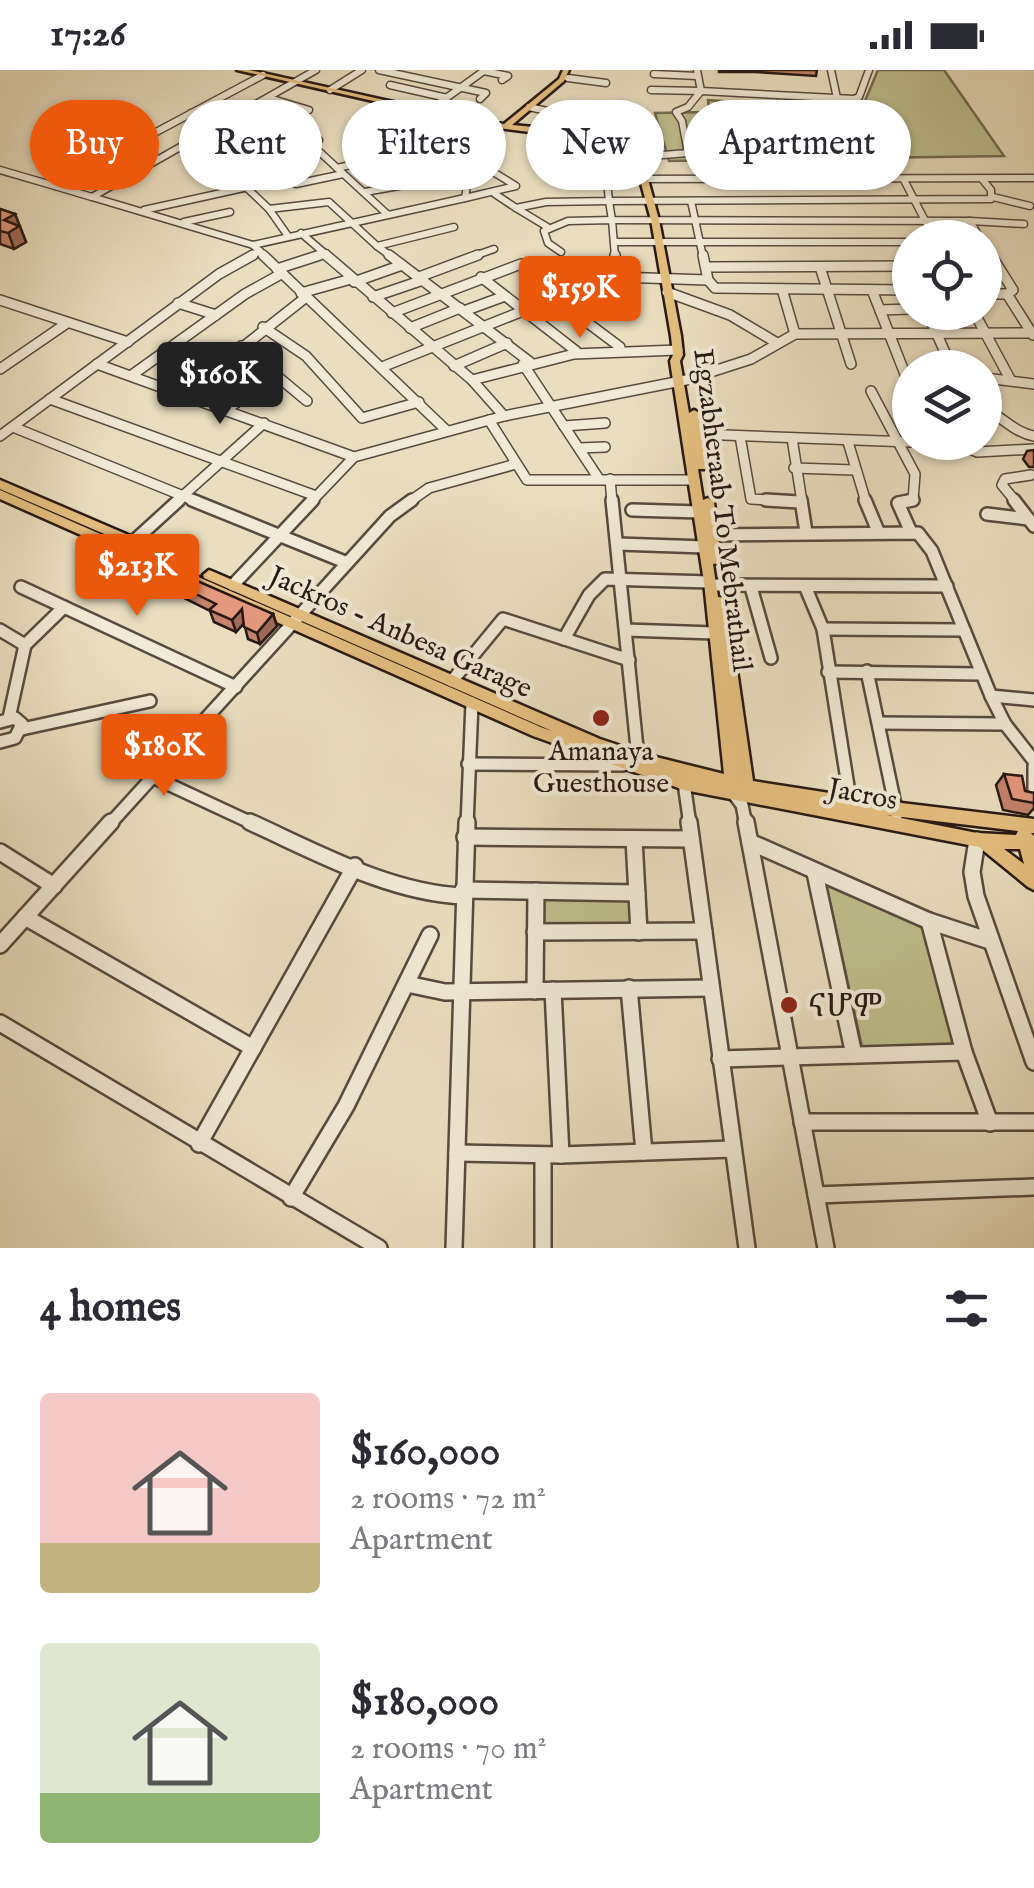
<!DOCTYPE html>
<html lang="en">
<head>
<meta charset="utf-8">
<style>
	:root { --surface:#fff; --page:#f2f2f3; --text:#2b2b33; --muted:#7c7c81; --accent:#ea580c }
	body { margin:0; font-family:"IM FELL English","Noto Serif Ethiopic",serif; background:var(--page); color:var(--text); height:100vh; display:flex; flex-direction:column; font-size:38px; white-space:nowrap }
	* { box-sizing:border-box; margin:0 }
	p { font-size:32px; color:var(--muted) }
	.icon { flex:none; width:55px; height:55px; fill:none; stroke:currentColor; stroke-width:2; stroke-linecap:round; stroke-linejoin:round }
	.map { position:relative; height:1178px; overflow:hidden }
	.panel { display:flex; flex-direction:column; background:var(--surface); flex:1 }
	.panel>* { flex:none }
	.guide { position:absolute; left:30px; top:30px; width:975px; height:90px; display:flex; gap:20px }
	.fabs { position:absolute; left:892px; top:150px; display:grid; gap:20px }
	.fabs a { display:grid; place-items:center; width:110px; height:110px; border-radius:50%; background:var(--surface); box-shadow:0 2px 8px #0004; font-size:50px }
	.price { position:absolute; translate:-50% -85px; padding:0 22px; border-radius:10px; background:var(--accent); color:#fff; font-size:32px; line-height:65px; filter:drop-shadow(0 2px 5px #0008) }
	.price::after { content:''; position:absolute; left:50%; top:60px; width:30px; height:22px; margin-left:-15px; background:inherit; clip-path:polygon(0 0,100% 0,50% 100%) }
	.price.current { background:#222; color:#fff }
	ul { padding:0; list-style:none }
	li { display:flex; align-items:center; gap:30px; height:250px; padding:0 40px }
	li span { display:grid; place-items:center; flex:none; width:280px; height:200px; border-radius:10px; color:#555 }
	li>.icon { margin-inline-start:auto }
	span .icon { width:120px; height:120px; fill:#fffc; stroke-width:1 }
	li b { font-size:42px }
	h2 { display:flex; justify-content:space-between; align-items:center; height:120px; padding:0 40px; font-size:42px }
	.tag { padding:0 35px; border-radius:45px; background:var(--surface); box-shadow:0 2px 8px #0004; font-size:35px; line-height:90px }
	.tag.current { background:var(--accent); color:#fff }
	.status { display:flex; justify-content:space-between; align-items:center; height:70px; padding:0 50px; background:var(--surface); direction:ltr }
	.status svg { height:28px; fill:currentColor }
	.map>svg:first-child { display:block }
	.green { fill:#bebf8d; stroke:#736c50; stroke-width:2.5 }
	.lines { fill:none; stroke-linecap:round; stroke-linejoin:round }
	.minor-far3-casing { stroke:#584a3f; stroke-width:9 }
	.minor-far2-casing { stroke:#584a3f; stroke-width:12 }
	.minor-far1-casing { stroke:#584a3f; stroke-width:16 }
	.minor-casing { stroke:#584a3f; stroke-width:20 }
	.major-casing { stroke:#281914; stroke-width:5 }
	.minor-far3 { stroke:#f1ead6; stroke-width:6 }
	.minor-far2 { stroke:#f1ead6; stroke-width:9 }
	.minor-far1 { stroke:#f1ead6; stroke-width:11 }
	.minor { stroke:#f1ead6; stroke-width:15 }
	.major { fill:#e5bf80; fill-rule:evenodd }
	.wall { fill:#c4836c; stroke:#281914; stroke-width:2.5 }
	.shaded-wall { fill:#a06a58; stroke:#281914; stroke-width:2.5 }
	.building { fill:#e4987e; stroke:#281914; stroke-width:2.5 }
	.poi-dot { fill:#8f2418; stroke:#f1ead6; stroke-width:4 }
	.labels { text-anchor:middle; stroke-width:8; stroke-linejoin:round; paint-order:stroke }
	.street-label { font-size:28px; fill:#281914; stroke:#f1ead6 }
	.poi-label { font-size:28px; fill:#281914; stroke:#f1ead6 }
	.near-poi-label { font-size:32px; fill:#281914; stroke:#f1ead6; text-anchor:start }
</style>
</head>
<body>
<div class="status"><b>17:26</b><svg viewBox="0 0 49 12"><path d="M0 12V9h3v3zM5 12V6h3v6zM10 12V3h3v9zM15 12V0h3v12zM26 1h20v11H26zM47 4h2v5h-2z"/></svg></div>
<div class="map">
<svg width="1034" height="1178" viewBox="0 0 1034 1178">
	<rect width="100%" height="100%" fill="#eadec0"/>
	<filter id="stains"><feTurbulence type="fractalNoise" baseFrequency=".002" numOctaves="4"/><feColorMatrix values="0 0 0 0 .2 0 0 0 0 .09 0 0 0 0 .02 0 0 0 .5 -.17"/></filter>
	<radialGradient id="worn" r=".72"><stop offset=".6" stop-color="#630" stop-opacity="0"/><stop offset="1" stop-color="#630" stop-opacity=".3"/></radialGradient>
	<g class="green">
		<polygon points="878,0 944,0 1004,86 669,91 655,43 709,42 708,30 766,34 762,48 840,58 857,50"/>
		<polygon points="825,809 924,850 960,977 862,977"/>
		<polygon points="636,820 640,857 542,858 541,821"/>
	</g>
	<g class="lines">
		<defs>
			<g id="minor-far3">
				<polyline points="379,0 486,23 480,29"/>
				<polyline points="697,0 701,21 854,29 859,27 869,0"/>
				<polyline points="831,0 837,28"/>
				<polyline points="484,1 508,6 502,10"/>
				<polyline points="654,4 697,6"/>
				<polyline points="568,8 606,13"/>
				<polyline points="390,15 447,28"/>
				<polyline points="330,20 362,0"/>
				<polyline points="651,20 701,21"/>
				<polyline points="269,28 309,40"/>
				<polyline points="256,36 285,50 387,144"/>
				<polyline points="529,37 607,54 591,70"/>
				<polyline points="191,43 227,53"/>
				<polyline points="385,50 408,55"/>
				<polyline points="351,60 390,69"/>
				<polyline points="392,67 472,84 491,70 500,56"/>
				<polyline points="253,68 293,59"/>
				<polyline points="196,69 269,139 288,166"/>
				<polyline points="123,79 158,89"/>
				<polyline points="414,84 405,81 417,72"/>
				<polyline points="638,87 688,83 682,51 676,42 688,37 701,21"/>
				<polyline points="219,91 319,70"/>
				<polyline points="337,98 369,91 381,75 485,0"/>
				<polyline points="0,100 55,116"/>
				<polyline points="289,108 296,114 343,104"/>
				<polyline points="904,110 934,168"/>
				<polyline points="365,122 410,114"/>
				<polyline points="495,124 516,138 546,132 609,131 607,111 613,109 1034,108"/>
				<polyline points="92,127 55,116 263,5"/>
				<polyline points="993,127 1030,136"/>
				<polyline points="465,128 516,116 469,87"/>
				<polyline points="691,131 703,187"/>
				<polyline points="516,138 549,158"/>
				<polyline points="269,139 329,132 377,176 454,157"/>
				<polyline points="144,140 289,108 233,49"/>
				<polyline points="970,151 1024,154"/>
				<polyline points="184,152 230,142"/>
				<polyline points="301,163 329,187"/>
				<polyline points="980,168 970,151 612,150 609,131 991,129 991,120 982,109"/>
				<polyline points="614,172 910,172"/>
				<polyline points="253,175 465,128 472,84"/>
				<polyline points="985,175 993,187"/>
				<polyline points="377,176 392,187"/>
				<polyline points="561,182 548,173 544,161 568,151 612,150 615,187"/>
				<polyline points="249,187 260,181"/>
				<polyline points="266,187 253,175 92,127 316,0"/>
				<polyline points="312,187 326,183"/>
				<polyline points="471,187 494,179"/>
			</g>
			<g id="minor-far2">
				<polyline points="263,185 446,360"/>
				<polyline points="326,185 472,310 504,346"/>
				<polyline points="389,185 530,292"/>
				<polyline points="703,185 708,210 715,218 910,220"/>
				<polyline points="991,185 1013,220 1007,224 1033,265"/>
				<polyline points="706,197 910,196"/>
				<polyline points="820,197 851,294"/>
				<polyline points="277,199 320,185"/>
				<polyline points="419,207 478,185"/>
				<polyline points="481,207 576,281"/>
				<polyline points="617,207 708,210"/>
				<polyline points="354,212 402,195"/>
				<polyline points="782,219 795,264"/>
				<polyline points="872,220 905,304 910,306"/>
				<polyline points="667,222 730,245 777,273"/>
				<polyline points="301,223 351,209"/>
				<polyline points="985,224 1007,224"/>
				<polyline points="373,227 423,210"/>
				<polyline points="0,230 128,272"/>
				<polyline points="178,233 216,245"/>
				<polyline points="564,235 620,277"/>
				<polyline points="880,240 910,239"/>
				<polyline points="464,241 505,226"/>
				<polyline points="927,242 952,298"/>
				<polyline points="974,242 1010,309"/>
				<polyline points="392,243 521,194 548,197 589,223"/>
				<polyline points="534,247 617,207 615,185"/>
				<polyline points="263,257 306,286 362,348 419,332"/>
				<polyline points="410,258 460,238"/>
				<polyline points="241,276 307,331"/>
				<polyline points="97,294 354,387"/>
				<polyline points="523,294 599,409"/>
				<polyline points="454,296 507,273"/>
				<polyline points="382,297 523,241"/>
				<polyline points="0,299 67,253"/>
				<polyline points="132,305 245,224 281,204"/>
				<polyline points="985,308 1034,314"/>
				<polyline points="472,310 574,284 678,280"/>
				<polyline points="871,321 915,404 913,430 901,432"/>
				<polyline points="182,325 305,228"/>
				<polyline points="50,329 316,426"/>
				<polyline points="227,339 264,314 280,309"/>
				<path d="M985,339C1003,347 1015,363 1034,366"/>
				<polyline points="489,350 527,410 695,410"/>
				<polyline points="564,356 605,353"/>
				<polyline points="13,357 198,432"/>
				<polyline points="697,364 910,372"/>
				<polyline points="0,366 219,204 253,185"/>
				<polyline points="740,366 751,429 799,432"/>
				<polyline points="792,368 802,432"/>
				<polyline points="848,372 866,432"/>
				<polyline points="955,372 977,382 1034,379"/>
				<polyline points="579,378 605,377"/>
				<polyline points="794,398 854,400"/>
				<polyline points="610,409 612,432"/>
				<polyline points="176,432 264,353"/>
				<polyline points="311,432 354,387 504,346 686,310 751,289 795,264 1031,263"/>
				<polyline points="409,432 429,418 516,394"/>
				<polyline points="1016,432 1002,415 1005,409 1031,405"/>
			</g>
			<g id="minor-far1">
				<polyline points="192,430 345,492"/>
				<polyline points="612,430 638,688"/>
				<polyline points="766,430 799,432"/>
				<polyline points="801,430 806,462"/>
				<polyline points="865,430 878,461"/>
				<polyline points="1014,430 1034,456"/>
				<polyline points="632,440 700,442"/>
				<polyline points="987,444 1028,449"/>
				<polyline points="910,460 898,433 913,430"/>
				<polyline points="706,465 918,463 932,481 991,626 1005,654 1034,691"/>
				<polyline points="134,471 179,430"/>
				<polyline points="618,474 705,477"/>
				<polyline points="233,515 313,430"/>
				<polyline points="717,515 947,516"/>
				<polyline points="805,516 823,559 851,735"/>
				<polyline points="21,517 236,617"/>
				<polyline points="751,517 771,588"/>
				<polyline points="823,559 964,560"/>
				<polyline points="0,560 25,575"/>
				<polyline points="626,560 714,563"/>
				<polyline points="564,569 589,525 605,509 710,512"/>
				<polyline points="867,601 897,744"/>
				<polyline points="828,602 981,604"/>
				<polyline points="452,611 503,549 629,590"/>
				<polyline points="991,626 1034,630"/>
				<polyline points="9,648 25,575 64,537"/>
				<polyline points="0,652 15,648 22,654 15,668 0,672"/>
				<polyline points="879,653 1005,654"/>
				<polyline points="22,659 150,631"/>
				<polyline points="468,694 623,695"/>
				<polyline points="1034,696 1034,728"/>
				<polyline points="155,708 256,755"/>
				<polyline points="684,713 690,755"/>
				<polyline points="733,723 742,735 746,755"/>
				<polyline points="109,755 390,446 412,430"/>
				<polyline points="467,755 472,633"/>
			</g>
			<g id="minor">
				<path d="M250,752C316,782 390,823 463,826"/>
				<polyline points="689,752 747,1178"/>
				<polyline points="746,752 826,1178"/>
				<polyline points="465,767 691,769"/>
				<polyline points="634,769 639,862"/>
				<polyline points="977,770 972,802 976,826 1034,992"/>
				<polyline points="750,772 929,851 990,871"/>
				<polyline points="0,782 54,816"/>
				<polyline points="815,803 854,985"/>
				<polyline points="463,820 637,823"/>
				<polyline points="25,847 253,978"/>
				<polyline points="929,851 964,982 990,1053"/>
				<polyline points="535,862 704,861"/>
				<polyline points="0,875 111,752"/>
				<polyline points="407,914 445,922 711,918"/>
				<polyline points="629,918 644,1082"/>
				<polyline points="553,920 561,1085"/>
				<polyline points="535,921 536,821"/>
				<polyline points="0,953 379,1178"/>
				<polyline points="720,989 964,982"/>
				<polyline points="802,1052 1034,1052"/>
				<polyline points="199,1074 355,796"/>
				<polyline points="457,1083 561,1085 733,1079"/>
				<polyline points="543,1086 543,1178"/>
				<polyline points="816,1125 1034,1117"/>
				<polyline points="291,1128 346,1036 430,865"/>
				<polyline points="454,1178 467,752"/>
			</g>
			<g id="major">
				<path d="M237,0H249L483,52L504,54L559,9L563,0H569L564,11L512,55C554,59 607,60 642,87L659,150L681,266L683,285L680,291L689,343L694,340L699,343L707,396L705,399H698L703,430L708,428L714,432L721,490L719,493L713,494L718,527L725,528L727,531L753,711L868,729L1034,749V763H1031L1034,766V820L1028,817L979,777L684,720L533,666L0,429V420L543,658L552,661L204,508L203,505L209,500L214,502L600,669L648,685L724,704L704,512L670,291L673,285L671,266L651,150L634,88L621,80L585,69L483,56ZM886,745L1018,761L1016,765L977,763ZM1004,779H1020L1024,794Z"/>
				<polygon points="0,410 175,485 177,488 175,491 167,491 0,419"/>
			</g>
		</defs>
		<use href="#minor-far3" class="minor-far3-casing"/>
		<use href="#minor-far2" class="minor-far2-casing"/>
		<use href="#minor-far1" class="minor-far1-casing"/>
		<use href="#minor" class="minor-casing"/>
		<use href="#major" class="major-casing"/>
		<use href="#minor-far3" class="minor-far3"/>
		<use href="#minor-far2" class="minor-far2"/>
		<use href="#minor-far1" class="minor-far1"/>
		<use href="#minor" class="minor"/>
		<use href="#major" class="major"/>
	</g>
	<g class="wall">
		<polygon points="719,0 817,0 816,6 755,2 719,2"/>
		<polygon points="0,139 15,144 26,172 14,179 0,174"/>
		<polygon points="1034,380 1034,397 1029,397 1023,389 1027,381"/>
		<polygon points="137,495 273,544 277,556 260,574 248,569 244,553 236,562 214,552 210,541 142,507"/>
		<polygon points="1004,704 1025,721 1034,723 1034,738 1028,745 1003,740 996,715"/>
	</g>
	<g class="shaded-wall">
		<polygon points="15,144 26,172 14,179 4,150"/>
		<polygon points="242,539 246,551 236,562 232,550"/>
		<polygon points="273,544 277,556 260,574 257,563"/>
	</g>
	<g class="building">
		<polygon points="0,139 15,144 4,150 19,156 8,163 0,161"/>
		<polygon points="145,488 273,544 257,563 244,557 242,539 232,550 209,540 216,534 137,495"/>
		<polygon points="1004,704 1022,706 1025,721 1034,723 1034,733 1012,729"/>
	</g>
	<g class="poi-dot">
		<circle cx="601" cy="648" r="10"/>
		<circle cx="789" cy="935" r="10"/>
	</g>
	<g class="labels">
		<g class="street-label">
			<text transform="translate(724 440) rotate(83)" y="10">Egzabheraab To Mebrathail</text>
			<text transform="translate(401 561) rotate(24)" y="10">Jackros - Anbesa Garage</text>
			<text transform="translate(863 723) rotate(11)" y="10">Jacros</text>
		</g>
		<g class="poi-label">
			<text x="601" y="690">Amanaya<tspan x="601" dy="32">Guesthouse</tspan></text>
		</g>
		<g class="near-poi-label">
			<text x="809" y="946">ናሆም</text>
		</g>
	</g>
	<rect width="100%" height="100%" filter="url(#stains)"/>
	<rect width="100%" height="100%" fill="url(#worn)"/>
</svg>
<div class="fabs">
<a><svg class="icon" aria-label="locate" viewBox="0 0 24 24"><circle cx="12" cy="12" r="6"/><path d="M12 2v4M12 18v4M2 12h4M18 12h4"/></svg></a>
<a><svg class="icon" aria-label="layers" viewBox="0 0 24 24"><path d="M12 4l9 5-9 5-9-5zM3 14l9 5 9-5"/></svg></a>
</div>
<b class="price" style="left:580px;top:271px">$159K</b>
<b class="price current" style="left:220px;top:357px">$160K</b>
<b class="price" style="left:137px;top:549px">$213K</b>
<b class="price" style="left:164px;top:729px">$180K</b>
<div class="guide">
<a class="tag current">Buy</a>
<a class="tag">Rent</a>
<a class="tag">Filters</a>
<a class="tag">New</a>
<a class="tag">Apartment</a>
</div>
</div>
<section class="panel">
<h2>4 homes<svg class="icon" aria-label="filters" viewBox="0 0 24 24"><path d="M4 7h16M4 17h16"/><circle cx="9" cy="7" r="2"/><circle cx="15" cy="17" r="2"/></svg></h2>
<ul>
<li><span style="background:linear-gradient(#f6c9c9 75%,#c2b280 0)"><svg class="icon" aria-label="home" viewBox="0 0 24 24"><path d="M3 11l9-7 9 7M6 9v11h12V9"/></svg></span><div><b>$160,000</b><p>2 rooms · 72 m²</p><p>Apartment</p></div></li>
<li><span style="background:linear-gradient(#dfe7d0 75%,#8fb573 0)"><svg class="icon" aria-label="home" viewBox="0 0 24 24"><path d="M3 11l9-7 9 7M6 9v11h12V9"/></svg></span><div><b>$180,000</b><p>2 rooms · 70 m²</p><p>Apartment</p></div></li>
</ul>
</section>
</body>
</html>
